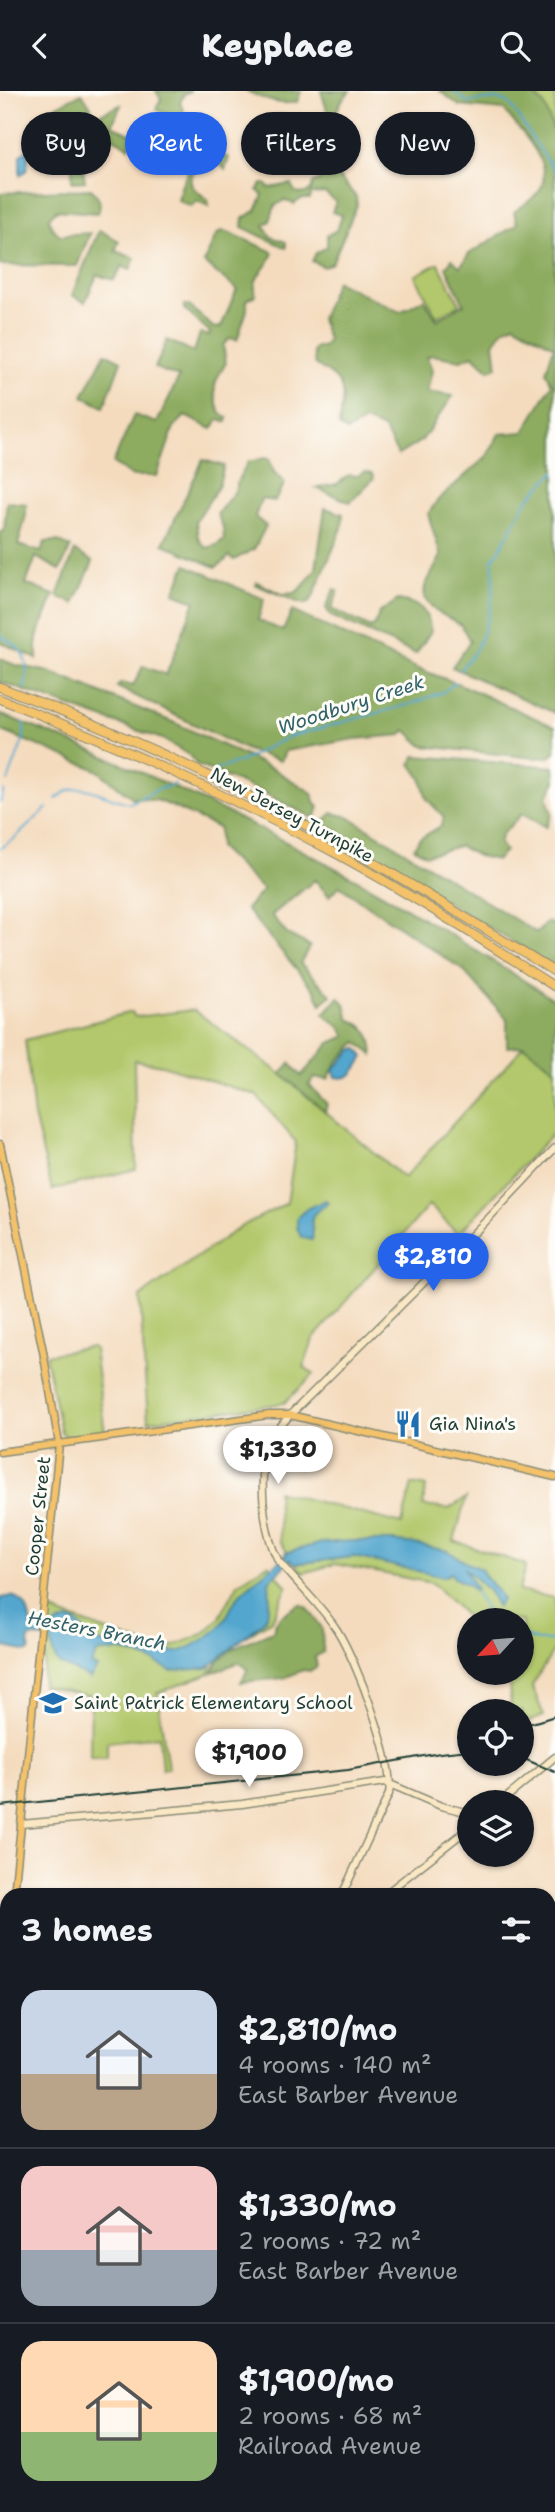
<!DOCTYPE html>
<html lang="en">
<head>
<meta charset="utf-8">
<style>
	:root { --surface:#171b24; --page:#20242c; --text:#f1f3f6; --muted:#9ea1a6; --line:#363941; --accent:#2563eb }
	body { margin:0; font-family:"Shantell Sans",sans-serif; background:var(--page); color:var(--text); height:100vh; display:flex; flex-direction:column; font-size:26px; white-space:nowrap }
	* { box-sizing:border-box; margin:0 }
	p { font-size:23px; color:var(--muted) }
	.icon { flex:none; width:38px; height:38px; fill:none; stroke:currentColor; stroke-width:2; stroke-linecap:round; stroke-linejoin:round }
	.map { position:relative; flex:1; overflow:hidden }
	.side { position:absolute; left:0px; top:1797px; width:556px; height:625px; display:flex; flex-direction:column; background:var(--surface); border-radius:21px 21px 0 0; box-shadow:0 2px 5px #0004 }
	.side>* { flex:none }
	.banner { position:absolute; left:21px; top:21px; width:514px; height:63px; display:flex; gap:14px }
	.needle { width:46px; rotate:244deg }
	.controls { position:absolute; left:457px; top:1517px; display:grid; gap:14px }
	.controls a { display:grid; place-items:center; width:77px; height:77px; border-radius:50%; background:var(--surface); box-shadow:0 2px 5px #0004; font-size:35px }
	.price { position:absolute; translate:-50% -60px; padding:0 16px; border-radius:24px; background:#fff; color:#222; font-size:23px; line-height:46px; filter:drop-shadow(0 2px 4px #0008) }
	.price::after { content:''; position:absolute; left:50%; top:42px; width:21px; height:16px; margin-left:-10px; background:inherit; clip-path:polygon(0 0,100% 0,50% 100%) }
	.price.on { background:var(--accent); color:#fff }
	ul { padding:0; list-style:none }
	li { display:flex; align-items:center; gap:21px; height:175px; padding:0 21px }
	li+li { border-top:2px solid var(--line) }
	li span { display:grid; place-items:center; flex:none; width:196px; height:140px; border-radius:21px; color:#555 }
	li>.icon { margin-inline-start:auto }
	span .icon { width:84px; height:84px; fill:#fffc; stroke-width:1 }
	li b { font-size:30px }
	h2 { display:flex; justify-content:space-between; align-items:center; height:84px; padding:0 21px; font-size:30px }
	.pill { padding:0 24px; border-radius:32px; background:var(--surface); box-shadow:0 2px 5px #0004; font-size:24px; line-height:63px }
	.pill.on { background:var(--accent); color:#fff }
	header { display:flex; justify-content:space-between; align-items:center; height:91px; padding:0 21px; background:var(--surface); font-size:32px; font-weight:800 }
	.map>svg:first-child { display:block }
	.green { fill:#b3c86c; stroke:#698250; stroke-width:2 }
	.forest { fill:#8eac60; stroke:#56744a; stroke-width:2 }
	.water { fill:#52a6ce; stroke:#387281; stroke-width:2 }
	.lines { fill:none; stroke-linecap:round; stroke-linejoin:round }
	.stream { stroke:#52a6ce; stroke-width:2 }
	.secondary-casing { stroke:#8a8c79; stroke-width:9 }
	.primary-casing { stroke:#8a8c79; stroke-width:9 }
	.highway-casing { stroke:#8a8c79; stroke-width:10 }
	.secondary { stroke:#fae7c3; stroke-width:6 }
	.primary { stroke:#f3c26a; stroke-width:6 }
	.highway { stroke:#f3c26a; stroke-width:8 }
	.rail { stroke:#1f3d34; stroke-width:2 }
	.labels { text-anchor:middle; stroke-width:6; stroke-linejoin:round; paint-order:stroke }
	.street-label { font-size:18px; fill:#1f3d34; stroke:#fdfcf7 }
	.poi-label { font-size:18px; fill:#1f3d34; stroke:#fdfcf7; text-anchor:start }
	.water-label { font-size:19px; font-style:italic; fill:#31626a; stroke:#fdfcf7 }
</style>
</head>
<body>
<header><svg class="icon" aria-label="back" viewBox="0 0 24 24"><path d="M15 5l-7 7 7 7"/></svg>Keyplace<svg class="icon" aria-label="search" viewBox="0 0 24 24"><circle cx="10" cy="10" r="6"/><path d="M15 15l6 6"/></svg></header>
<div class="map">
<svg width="555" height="2421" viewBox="0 0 555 2421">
	<rect width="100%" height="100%" fill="#fdfcf7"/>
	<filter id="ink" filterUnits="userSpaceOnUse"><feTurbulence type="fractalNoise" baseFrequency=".0143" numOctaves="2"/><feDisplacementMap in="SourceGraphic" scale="14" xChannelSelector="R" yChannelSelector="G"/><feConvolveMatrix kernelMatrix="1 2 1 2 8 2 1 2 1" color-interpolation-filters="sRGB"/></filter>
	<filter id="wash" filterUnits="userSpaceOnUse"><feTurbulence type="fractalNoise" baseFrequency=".00686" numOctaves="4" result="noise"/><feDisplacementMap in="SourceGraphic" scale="28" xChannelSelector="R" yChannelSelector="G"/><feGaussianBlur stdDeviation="1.57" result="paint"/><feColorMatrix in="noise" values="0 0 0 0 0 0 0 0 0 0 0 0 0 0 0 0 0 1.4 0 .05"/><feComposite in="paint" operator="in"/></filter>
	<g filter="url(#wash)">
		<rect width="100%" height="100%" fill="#f4dbbe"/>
		<g class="green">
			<polygon points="530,0 555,0 555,43 544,14"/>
			<polygon points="438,172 460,213 437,226 415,185"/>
			<polygon points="194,919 281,983 404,1087 524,955 555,978 555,1040 458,1143 429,1114 313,1248 304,1276 314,1283 284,1312 148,1330 140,1206 240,1136 287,1112 296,1051 256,1004 162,974 134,969 136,1078 52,1099 34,1025 25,949 132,921 135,926"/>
			<polygon points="92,1256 94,1258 105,1342 68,1347 61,1341 45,1264"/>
			<polygon points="412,1393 426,1396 423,1415 448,1418 466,1407 454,1450 526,1474 519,1500 555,1507 555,1557 532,1595 544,1625 522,1633 522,1620 511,1620 509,1582 522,1582 522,1530 470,1529 432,1492 335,1473 303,1482 291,1467 280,1450 277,1400 402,1433"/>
			<polygon points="268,1473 287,1496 272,1529 241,1548 212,1573 210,1582 157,1602 168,1677 162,1678 159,1645 107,1651 107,1667 90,1666 91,1605 42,1595 49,1519 157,1558 169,1557 203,1543 219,1528 238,1493"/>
		</g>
		<g class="forest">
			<polygon points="156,0 191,0 184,3 180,12 191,36 188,45 177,44 156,69 145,66 141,59 146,55 154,57 160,45 165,47 176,28 156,18 161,8"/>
			<path d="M246,0H301L297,11C277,15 264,8 246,0Z"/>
			<polygon points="321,0 350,0 342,9 331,32"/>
			<path d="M440,0H530L544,14L555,43V622L452,576L470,550L461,534L436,520L424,507L425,495L441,465L428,423L438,409L487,365L499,343L524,341L552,293L546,281L554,255L514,233L504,238L494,252L497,276L489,279L473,264L461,269L432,264L427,266L432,279L427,301L453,305L422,349L398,364L384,338L365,330L347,340L339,335C344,296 349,294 315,273L313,260L316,256H323L328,249L321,228L336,190L400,221L424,208L437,229L464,213L446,176L452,168L460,176L469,163L517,133L514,121C522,115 534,108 540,99C555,72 520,40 504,19L460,15Z"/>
			<polygon points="82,2 91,16 88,22 54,42 43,22"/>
			<path d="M121,14L112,34L134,45L129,56L98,38C77,51 81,69 85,90L72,91V71L40,63C46,44 102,22 121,14Z"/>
			<polygon points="275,24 303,24 311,35 313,42 289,43 285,55 274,37 275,32 272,30 268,32 267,27"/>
			<path d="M197,45L202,55L229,67L225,79L217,69L206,71L200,68C186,92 187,93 207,108L209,115L197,110L191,115L178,109L181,96L198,59L194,48Z"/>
			<path d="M315,47L334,80L356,106L357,114L332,172L324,176L312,170L316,162L327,156V144L337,139L342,124L332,121L336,111L325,102L311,103L310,108H301L294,113L284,109L275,115L270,130L264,134L271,146L286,151V157L242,136L243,127L256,120L263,104L257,99L262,93H266L269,97L291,93C295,105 302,104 311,100L313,92L319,90L321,84L313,62L309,61L308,48Z"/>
			<path d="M91,98C99,105 102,111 98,122L56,119L49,127L52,137L60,144L90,142L77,175L0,174V102Z"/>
			<polygon points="99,139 119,150 115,160 135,167 130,179 122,175 114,189 97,184 85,211 72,204"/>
			<path d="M221,140L228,141L273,161C269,178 250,184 256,204L247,208V219L237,249L230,247L223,254L226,272C212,293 212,297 220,322L228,327L227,331L218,328L212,338L185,325L174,336L157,385H133L113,372L134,324L157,332L179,286L155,277L167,249L194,261L200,242L209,245L210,241L184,218V214H188L214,237L221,236L237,198L204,172L216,144Z"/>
			<polygon points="105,262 121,270 104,316 83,305"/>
			<polygon points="265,367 269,368 274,381 285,392 275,410 261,408 255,426 266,435 254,458 234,469 229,465 224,471 216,476 163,453 203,369 224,375 218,396 196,430 198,447 206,457 217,454 224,448 223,436 217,423 235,400 239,387 248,371"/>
			<polygon points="364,381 372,383 374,387 350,411 316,397 337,393 349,384 358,385"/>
			<polygon points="7,411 26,413 26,424 18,454 41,461 45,451 57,450 71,456 60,479 36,466 26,493 54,504 37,546 37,568 0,551 0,441 4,440"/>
			<polygon points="325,417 343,423 342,437 312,508 306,513 300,512 256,494 257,491 282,503 295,502 303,495 316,478"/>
			<polygon points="75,460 93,471 74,513 57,505"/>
			<polygon points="186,474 264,508 258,529 283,540 292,520 416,577 459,593 555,636 555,662 549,666 535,667 423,655 406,639 402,644 355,648 285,660 281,670 247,659 117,596 121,592 133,595 143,575 166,584 195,510 174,502"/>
			<path d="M334,498L338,500L332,518L371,537L375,534L379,522L398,509C421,513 426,517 431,540L416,563L331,525L326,517Z"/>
			<polygon points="0,568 15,574 49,581 175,632 273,678 312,702 314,711 319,716 316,725 311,726 262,701 197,674 189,664 162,648 0,591"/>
			<path d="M0,623C116,667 228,719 337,778C411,818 483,864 555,909V978L524,955L507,956V928L463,879L339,795L329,805L315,789L272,824L287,843L310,855L300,872L331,904L321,913L315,900L246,818L263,799L219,756V737L160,710L133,707L97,679L0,639Z"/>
			<polygon points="415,665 554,676 555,690 547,707 552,723 546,736 522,723 503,742 499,751 505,760 497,769 478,765 459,755 427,764 414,757 419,748 441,735 444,726 427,708 421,687 411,673"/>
			<polygon points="332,722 349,726 537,842 547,831 555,834 555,877 325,736 324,730"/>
			<path d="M339,906L345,913L349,928C369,937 371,942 373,964L357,951L337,971L328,988L314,987L309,994L327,1013L325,1020L281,983L290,972L301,985L330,952L346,945L340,936L324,923Z"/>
			<path d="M300,1513L307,1516L322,1537L323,1561L315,1566L317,1575L310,1580L303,1579L284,1587L241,1591L248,1578L239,1571L212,1582C219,1558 252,1549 273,1540C276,1525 288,1520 300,1513Z"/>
		</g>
		<g class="water">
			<polygon points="29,58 27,79 20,84 20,64"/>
			<path d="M357,957L364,966C356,978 352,990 336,986L333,979L352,959Z"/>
			<path d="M326,1109L328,1112C324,1117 317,1118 314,1123C308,1131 315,1140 312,1149L301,1146L297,1137V1126L308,1117Z"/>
			<path d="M348,1450H393L415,1453L448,1460L467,1472L481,1478C488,1493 495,1494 502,1508L497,1516C492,1499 477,1489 464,1477L476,1498L475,1501L467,1493L454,1487L451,1482L444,1486L354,1466L302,1472H294L290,1469L269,1490C270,1506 271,1516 263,1531L207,1577L171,1580L153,1570L120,1559L97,1562L91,1574L97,1577L89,1589L88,1586L59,1573L54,1565L50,1547L30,1546L28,1552L30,1559L28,1561L0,1555V1507L12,1505C26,1510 29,1521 31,1534L50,1539C81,1511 83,1552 103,1552C108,1553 113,1550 118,1550C139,1552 155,1562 176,1561C188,1560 214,1543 221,1534C229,1524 232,1511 241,1502C256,1489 270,1476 286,1465L285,1462L322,1452Z"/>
		</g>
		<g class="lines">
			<g class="stream">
				<polyline points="453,0 467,11 496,8 509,12 555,81"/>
				<path d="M0,543C4,548 9,550 14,553C28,564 29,582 24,597"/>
				<path d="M461,579C464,570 473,566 477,556C489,528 497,499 492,468L499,460L526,410L555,381"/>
				<polyline points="215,679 242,670 288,646 411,613 443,601 456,591"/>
				<polyline points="8,690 24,647 24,631"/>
				<path d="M56,708C82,684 102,708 130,712L156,699L175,693"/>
				<polyline points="0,711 4,700"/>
				<polyline points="0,757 14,748 47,717"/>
				<polyline points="475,1501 492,1530"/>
				<polyline points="522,1544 537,1550 555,1550"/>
			</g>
		</g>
	</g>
	<g filter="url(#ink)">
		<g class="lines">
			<defs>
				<g id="secondary">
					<polyline points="500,1712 555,1666"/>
					<polyline points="21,1733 242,1713 385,1691 441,1715 469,1722"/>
					<path d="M342,1804L389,1703C395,1670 356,1569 337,1539C321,1514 297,1493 278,1469C263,1441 258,1386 268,1356C272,1343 282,1334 290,1324L486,1130L555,1057"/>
					<polyline points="384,1804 469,1737"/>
				</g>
				<g id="primary">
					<polyline points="0,1053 43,1260 59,1353 14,1804"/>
					<polyline points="0,1361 269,1324 290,1324 555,1386"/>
					<polyline points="0,1945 7,1870"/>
					<polyline points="0,1960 7,1961"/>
					<polyline points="550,1987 555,1987"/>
					<polyline points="550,2047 555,2051"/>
					<polyline points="0,2215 7,2252"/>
					<polyline points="38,2415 39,2421"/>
				</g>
				<g id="highway">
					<path d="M0,596C100,633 196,676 290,726C381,773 468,828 555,881"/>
					<path d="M0,608C116,653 228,704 337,763C412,804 484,850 555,896"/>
				</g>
			</defs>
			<use href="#secondary" class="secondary-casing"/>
			<use href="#primary" class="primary-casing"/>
			<use href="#highway" class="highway-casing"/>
			<use href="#secondary" class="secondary"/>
			<use href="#primary" class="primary"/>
			<use href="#highway" class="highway"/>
			<g class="rail">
				<polyline points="522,1635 555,1625"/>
				<polyline points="522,1667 555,1681"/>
				<polyline points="0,1715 348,1679 440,1662 469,1659"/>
			</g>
		</g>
	</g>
	<defs>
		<symbol id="restaurant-bare" viewBox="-9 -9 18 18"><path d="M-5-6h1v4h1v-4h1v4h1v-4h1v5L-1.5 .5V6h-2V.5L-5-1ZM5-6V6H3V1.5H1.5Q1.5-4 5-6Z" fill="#1f6fb2" stroke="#fdfcf7" stroke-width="2.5" paint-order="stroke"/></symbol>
		<symbol id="school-bare" viewBox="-9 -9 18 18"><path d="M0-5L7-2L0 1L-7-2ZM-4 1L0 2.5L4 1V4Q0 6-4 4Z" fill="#1f6fb2" stroke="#fdfcf7" stroke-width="2.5" paint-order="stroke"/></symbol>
	</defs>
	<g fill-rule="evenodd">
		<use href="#restaurant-bare" x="389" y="1314" width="38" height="38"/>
		<use href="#school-bare" x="34" y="1593" width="38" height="38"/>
	</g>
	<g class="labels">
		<g class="street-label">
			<text transform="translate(292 724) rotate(28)" y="6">New Jersey Turnpike</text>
			<text transform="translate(38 1425) rotate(-84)" y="6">Cooper Street</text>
		</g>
		<g class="poi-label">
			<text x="429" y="1339">Gia Nina's</text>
			<text x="74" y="1618">Saint Patrick Elementary School</text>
		</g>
		<g class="water-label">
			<text transform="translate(351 613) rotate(-18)" y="7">Woodbury Creek</text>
			<text transform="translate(97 1539) rotate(11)" y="7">Hesters Branch</text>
		</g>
	</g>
</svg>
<div class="controls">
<a><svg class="needle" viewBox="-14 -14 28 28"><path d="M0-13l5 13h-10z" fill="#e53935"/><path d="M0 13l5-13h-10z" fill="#9ea1a6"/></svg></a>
<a><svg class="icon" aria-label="locate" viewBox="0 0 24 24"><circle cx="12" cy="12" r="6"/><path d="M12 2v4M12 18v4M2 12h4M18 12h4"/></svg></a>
<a><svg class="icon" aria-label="layers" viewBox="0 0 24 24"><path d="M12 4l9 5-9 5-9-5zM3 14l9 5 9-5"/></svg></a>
</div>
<b class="price on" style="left:433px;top:1202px">$2,810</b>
<b class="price" style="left:278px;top:1395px">$1,330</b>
<b class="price" style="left:249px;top:1698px">$1,900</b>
<div class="banner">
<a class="pill">Buy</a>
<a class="pill on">Rent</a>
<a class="pill">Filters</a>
<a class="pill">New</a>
</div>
<section class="side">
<h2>3 homes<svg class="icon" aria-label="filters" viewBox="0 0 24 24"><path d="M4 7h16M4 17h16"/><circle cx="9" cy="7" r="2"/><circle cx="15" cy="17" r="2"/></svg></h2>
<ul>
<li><span style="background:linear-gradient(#c9d6e8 60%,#b9a48a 0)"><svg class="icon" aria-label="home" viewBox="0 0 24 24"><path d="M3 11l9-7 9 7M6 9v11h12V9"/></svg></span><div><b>$2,810/mo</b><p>4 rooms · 140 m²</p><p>East Barber Avenue</p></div></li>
<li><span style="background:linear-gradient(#f6c9c9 60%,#9aa5b1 0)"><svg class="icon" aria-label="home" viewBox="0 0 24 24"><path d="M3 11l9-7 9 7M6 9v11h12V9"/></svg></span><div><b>$1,330/mo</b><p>2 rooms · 72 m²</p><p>East Barber Avenue</p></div></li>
<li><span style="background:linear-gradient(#ffd9b3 65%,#8fb573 0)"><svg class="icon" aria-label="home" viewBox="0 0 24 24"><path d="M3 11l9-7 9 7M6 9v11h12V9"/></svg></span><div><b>$1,900/mo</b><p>2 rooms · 68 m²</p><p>Railroad Avenue</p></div></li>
</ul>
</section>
</div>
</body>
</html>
